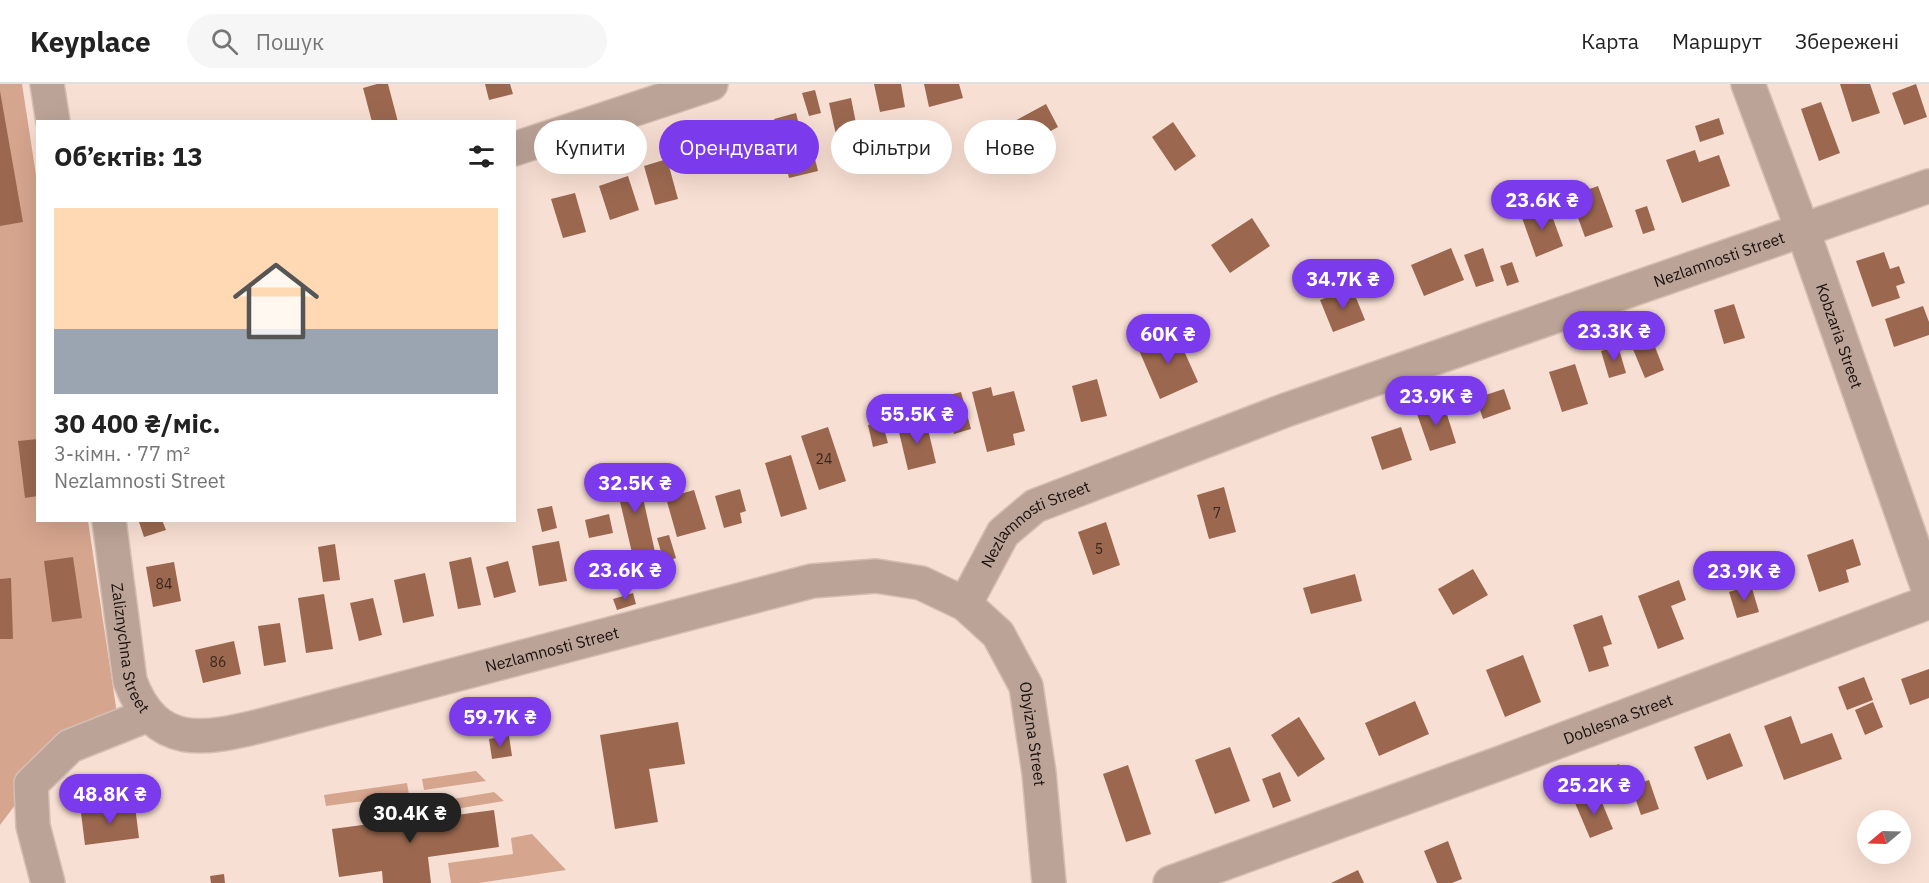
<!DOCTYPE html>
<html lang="uk">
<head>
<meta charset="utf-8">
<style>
	:root { --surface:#fff; --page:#f6f6f6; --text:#222; --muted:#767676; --line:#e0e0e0; --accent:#7c3aed }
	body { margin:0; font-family:"IBM Plex Sans",sans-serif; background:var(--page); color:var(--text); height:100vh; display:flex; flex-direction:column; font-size:22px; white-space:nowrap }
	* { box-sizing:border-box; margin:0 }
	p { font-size:20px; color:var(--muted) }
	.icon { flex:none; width:33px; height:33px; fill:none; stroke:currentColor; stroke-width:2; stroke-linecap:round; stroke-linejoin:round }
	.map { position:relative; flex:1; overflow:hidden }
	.panel { position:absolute; left:36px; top:36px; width:480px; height:402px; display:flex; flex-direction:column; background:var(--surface); border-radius:0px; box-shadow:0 6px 24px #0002 }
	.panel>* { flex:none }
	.hud { position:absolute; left:534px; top:36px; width:570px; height:54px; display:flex; gap:12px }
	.needle { width:39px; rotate:251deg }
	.controls { position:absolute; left:1857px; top:726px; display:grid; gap:12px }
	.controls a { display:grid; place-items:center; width:54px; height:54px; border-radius:50%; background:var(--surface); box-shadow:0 6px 24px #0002; font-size:30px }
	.price { position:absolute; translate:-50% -51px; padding:0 14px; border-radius:21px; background:var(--accent); color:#fff; font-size:20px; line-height:39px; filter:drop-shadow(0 2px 3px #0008) }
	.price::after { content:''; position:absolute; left:50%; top:36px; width:18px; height:14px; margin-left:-9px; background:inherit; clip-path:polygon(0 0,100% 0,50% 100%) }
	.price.selected { background:#222; color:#fff }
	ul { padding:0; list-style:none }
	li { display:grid; align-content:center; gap:12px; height:318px; padding:0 18px }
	li span { display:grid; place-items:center; height:186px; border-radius:0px; color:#555 }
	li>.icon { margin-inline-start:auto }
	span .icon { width:108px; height:108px; fill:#fffc; stroke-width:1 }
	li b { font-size:26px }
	h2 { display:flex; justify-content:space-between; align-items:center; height:72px; padding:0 18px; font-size:26px }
	.tag { padding:0 21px; border-radius:27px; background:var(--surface); box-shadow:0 6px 24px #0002; font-size:21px; line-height:54px }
	.tag.selected { background:var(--accent); color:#fff }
	header { display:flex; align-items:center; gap:36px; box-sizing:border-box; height:84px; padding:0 30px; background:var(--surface); border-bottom:2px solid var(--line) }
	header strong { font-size:28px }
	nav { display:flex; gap:33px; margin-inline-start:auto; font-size:21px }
	.search { width:420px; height:54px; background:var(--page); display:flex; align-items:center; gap:15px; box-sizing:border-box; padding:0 21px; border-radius:33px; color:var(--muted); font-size:22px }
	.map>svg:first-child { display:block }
	.green { fill:#d6a58e }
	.building { fill:#9b684f }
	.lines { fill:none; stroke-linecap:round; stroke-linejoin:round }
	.minor-casing { stroke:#d4beb3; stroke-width:36 }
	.minor { stroke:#bca397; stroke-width:33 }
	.labels { text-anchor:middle; stroke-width:4.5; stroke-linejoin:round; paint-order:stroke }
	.number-label { font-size:14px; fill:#3a261e }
	.street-label { font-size:16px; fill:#19100d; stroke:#fff }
</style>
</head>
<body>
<header>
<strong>Keyplace</strong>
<div class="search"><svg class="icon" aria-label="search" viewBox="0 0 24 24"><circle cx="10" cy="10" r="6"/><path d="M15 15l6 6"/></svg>Пошук</div>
<nav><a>Карта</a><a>Маршрут</a><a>Збережені</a></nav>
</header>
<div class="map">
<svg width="1929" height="799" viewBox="0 0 1929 799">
	<rect width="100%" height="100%" fill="#f8dfd3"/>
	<g class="green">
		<polygon points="0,0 22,0 38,104 38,436 88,437 119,643 31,700 0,741"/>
		<polygon points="476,687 486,697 424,706 422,695"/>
		<polygon points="407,699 409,711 326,722 324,711"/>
		<polygon points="494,708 504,717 437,728 435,718"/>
		<polygon points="532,750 566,786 479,799 451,799 448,779 513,770 511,754"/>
	</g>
	<g class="building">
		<polygon points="377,0 388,0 398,38 372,38 363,4"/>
		<polygon points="485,0 510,0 513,10 489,16"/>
		<polygon points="874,0 901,0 905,23 880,28"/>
		<polygon points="924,0 959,0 963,14 929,23"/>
		<polygon points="1840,0 1870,0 1880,29 1852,38"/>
		<polygon points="1916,0 1927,33 1904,41 1892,9"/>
		<polygon points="815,6 821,29 809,32 802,9"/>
		<polygon points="0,7 23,138 0,142"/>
		<polygon points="851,14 861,64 840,69 829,19"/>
		<polygon points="1821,18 1840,69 1819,77 1801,25"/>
		<polygon points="1046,20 1058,43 1021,63 1009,40"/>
		<polygon points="796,29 803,57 810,55 818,87 789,94 774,35"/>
		<polygon points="1719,34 1724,50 1700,58 1695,42"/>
		<polygon points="1173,38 1196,72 1175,87 1152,53"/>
		<polygon points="752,44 763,83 740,90 729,50"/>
		<polygon points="723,53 729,82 710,86 703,58"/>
		<polygon points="1695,66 1699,78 1719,71 1730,102 1682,119 1666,76"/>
		<polygon points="667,75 678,115 655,121 644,82"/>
		<polygon points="628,92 639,126 610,136 599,102"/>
		<polygon points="1598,102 1613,143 1585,153 1570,112"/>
		<polygon points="575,109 586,148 563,154 551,115"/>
		<polygon points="1548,121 1563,162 1536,173 1521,131"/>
		<polygon points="1647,122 1655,146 1643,150 1635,126"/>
		<polygon points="1252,134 1270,162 1230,189 1211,161"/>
		<polygon points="1451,164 1464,196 1424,212 1411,181"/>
		<polygon points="1483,164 1494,197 1476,203 1464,171"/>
		<polygon points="1884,168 1890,185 1899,182 1905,199 1896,202 1900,214 1872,223 1856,177"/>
		<polygon points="1512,178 1519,198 1507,202 1500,182"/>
		<polygon points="1352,204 1365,236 1333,248 1320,216"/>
		<polygon points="1734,220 1745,254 1724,260 1714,226"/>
		<polygon points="1923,222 1929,238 1929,251 1894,263 1885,235"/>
		<polygon points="1175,247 1198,298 1160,315 1138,264"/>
		<polygon points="1650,250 1664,286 1645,294 1630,258"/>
		<polygon points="1618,262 1626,289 1609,294 1601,267"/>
		<polygon points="1575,280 1588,320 1562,328 1549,288"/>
		<polygon points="1097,295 1107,332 1081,338 1072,302"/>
		<polygon points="991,303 993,312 1014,307 1025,347 1013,350 1015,361 987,368 972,308"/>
		<polygon points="1504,305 1511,325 1483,335 1476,314"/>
		<polygon points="961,308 971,345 954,350 945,312"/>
		<polygon points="1443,318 1456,359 1430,367 1416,327"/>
		<polygon points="882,337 888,359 873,363 868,341"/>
		<polygon points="926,337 936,379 908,386 898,344"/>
		<polygon points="828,343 846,397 819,406 801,352"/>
		<polygon points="1401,343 1412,376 1382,386 1371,353"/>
		<polygon points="38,355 38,412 25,414 18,357"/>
		<polygon points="791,371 807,425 781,433 765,379"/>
		<polygon points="637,387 655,468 633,473 614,392"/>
		<polygon points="1224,403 1236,448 1209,455 1197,411"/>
		<polygon points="740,405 746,427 740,429 742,439 724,444 715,412"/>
		<polygon points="694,406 706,445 677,453 666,414"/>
		<polygon points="552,422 557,444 542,448 537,425"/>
		<polygon points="609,430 613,449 589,454 585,436"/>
		<polygon points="144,436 162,436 166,446 144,453 139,438"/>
		<polygon points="1106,438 1120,481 1093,491 1078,448"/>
		<polygon points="669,451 676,474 664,478 657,454"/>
		<polygon points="1853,455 1861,481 1846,486 1849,498 1819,508 1807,471"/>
		<polygon points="559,457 567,497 539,502 532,462"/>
		<polygon points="335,460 340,496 323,498 318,463"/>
		<polygon points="73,473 82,534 52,538 44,477"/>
		<polygon points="471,473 481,521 458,525 449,478"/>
		<polygon points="508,477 516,508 494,514 486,483"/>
		<polygon points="174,478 181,517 153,523 146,483"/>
		<polygon points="1473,485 1488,511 1453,531 1438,505"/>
		<polygon points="425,489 434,532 403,539 394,496"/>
		<polygon points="1355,490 1362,517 1311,530 1303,504"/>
		<polygon points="11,494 13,555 0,555 0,495"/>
		<polygon points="1679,496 1686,516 1671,522 1684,555 1658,565 1638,512"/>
		<polygon points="1751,501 1759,528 1737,534 1729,508"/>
		<polygon points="633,509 636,520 617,526 613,515"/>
		<polygon points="324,510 333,565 306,569 298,514"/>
		<polygon points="373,514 382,551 359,557 350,519"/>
		<polygon points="1602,531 1612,560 1603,563 1609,582 1589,588 1573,541"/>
		<polygon points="280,539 286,578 264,582 258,542"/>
		<polygon points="234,557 241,590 203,599 195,566"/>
		<polygon points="1523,571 1541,618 1505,633 1486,586"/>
		<polygon points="1929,585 1929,614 1910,621 1901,595"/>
		<polygon points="1864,593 1873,616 1847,626 1838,603"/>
		<polygon points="1415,617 1429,650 1379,672 1365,639"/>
		<polygon points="1873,618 1883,643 1865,651 1855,626"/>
		<polygon points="1791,632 1801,660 1832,649 1842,675 1784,696 1764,642"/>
		<polygon points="1299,633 1325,675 1298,693 1271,651"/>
		<polygon points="678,638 685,680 649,685 658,738 615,745 600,651"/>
		<polygon points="1730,649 1743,682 1707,696 1694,663"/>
		<polygon points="509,652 512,672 492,675 489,655"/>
		<polygon points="1230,663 1250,717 1215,730 1195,676"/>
		<polygon points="1619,680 1626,700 1612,704 1605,685"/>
		<polygon points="1128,681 1151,750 1126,758 1103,690"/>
		<polygon points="1280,688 1291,717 1273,724 1262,695"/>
		<polygon points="1649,696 1659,725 1641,731 1631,702"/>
		<polygon points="1598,709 1613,745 1590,754 1575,719"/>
		<polygon points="135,722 139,754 85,761 81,729"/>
		<polygon points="494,726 499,763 428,773 431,799 383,799 382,787 339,793 332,745 370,740 369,734 425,727 426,735"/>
		<polygon points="1448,757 1462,795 1452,799 1437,799 1424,767"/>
		<polygon points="1358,786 1364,799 1331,799"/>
		<polygon points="224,790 225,799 211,799 210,792"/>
	</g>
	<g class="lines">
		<defs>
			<g id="minor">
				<polyline points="47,0 53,38"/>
				<path id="s1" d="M1748,0L1803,147L1929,507"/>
				<polyline points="514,65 711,0"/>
				<path id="s2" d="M109,436L130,597C156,666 203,656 264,641L812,497L876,492L921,499L965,520L1003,449L1035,422L1286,326L1929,102"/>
				<path id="s3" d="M965,520L998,550L1026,602L1039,689L1049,799"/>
				<polyline points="48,799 33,742 31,700 70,662 148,631"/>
				<path id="s4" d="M1170,799L1506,677L1929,518"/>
			</g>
		</defs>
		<use href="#minor" class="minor-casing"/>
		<use href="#minor" class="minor"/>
	</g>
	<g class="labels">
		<g class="number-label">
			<text x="824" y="380">24</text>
			<text x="1217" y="434">7</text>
			<text x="1099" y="470">5</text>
			<text x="164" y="505">84</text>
			<text x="218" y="583">86</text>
		</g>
		<g class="street-label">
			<text dy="6" stroke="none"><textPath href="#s2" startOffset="1898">Nezlamnosti Street</textPath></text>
			<text dy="6" stroke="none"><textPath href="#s1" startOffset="268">Kobzaria Street</textPath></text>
			<text dy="6" stroke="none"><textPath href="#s2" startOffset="1160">Nezlamnosti Street</textPath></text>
			<text dy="6" stroke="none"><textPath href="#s2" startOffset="130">Zaliznychna Street</textPath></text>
			<text dy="6" stroke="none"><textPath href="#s2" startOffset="621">Nezlamnosti Street</textPath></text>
			<text dy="6" stroke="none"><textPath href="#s4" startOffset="477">Doblesna Street</textPath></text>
			<text dy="6" stroke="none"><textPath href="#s3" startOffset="152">Obyizna Street</textPath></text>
		</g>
	</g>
</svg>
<div class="controls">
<a><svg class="needle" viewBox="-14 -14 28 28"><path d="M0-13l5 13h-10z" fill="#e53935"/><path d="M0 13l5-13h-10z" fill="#767676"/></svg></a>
</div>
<b class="price" style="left:1542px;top:147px">23.6K ₴</b>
<b class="price" style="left:1343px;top:226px">34.7K ₴</b>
<b class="price" style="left:1614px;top:278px">23.3K ₴</b>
<b class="price" style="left:1168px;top:281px">60K ₴</b>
<b class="price" style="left:1436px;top:343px">23.9K ₴</b>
<b class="price" style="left:917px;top:361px">55.5K ₴</b>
<b class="price" style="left:635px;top:430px">32.5K ₴</b>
<b class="price" style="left:625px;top:517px">23.6K ₴</b>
<b class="price" style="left:1744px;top:518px">23.9K ₴</b>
<b class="price" style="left:500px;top:664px">59.7K ₴</b>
<b class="price" style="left:1594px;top:732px">25.2K ₴</b>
<b class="price" style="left:110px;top:741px">48.8K ₴</b>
<b class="price selected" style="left:410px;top:760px">30.4K ₴</b>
<div class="hud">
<a class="tag">Купити</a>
<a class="tag selected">Орендувати</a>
<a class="tag">Фільтри</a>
<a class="tag">Нове</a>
</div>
<section class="panel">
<h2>Об’єктів: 13<svg class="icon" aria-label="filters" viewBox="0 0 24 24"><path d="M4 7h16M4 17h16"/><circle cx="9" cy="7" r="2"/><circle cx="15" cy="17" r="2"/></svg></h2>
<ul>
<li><span style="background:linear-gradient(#ffd9b3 65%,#9aa5b1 0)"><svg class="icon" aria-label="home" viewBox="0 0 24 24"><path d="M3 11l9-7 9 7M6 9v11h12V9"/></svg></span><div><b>30 400 ₴/міс.</b><p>3-кімн. · 77 m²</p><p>Nezlamnosti Street</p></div></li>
</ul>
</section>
</div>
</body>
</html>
